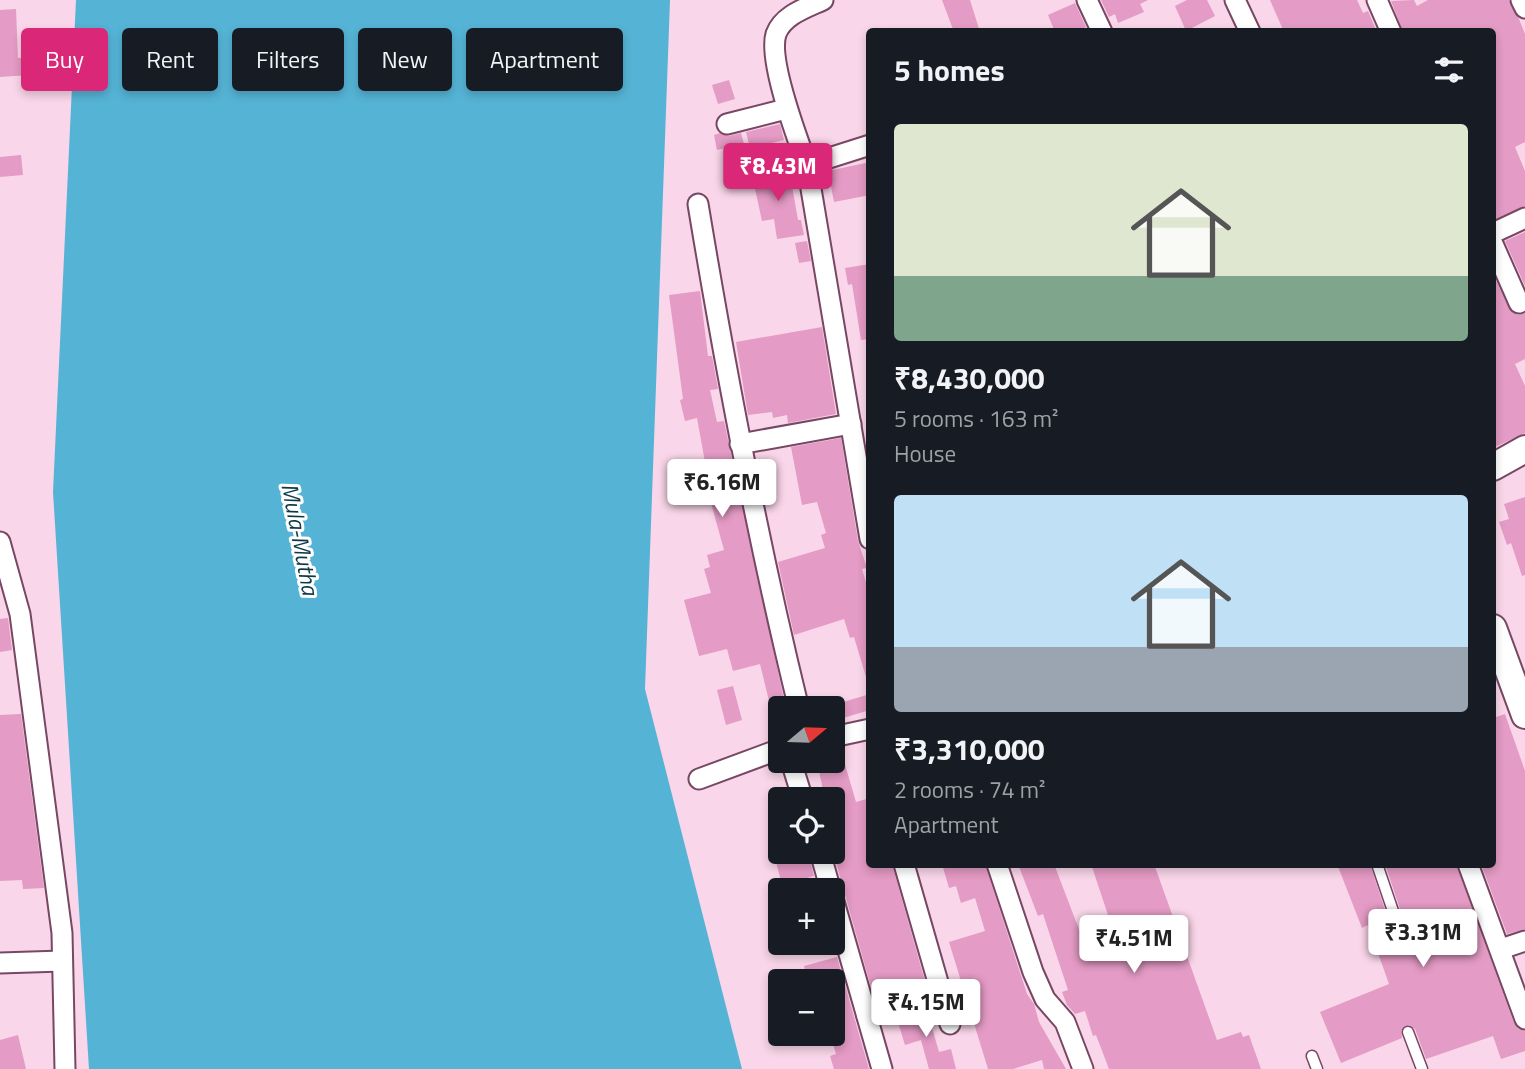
<!DOCTYPE html>
<html lang="en">
<head>
<meta charset="utf-8">
<style>
	:root { --surface:#171b24; --page:#20242c; --text:#f1f3f6; --muted:#9ea1a6; --accent:#db2777 }
	body { margin:0; font-family:"Titillium Web",sans-serif; background:var(--page); color:var(--text); height:100vh; display:flex; flex-direction:column; font-size:26px; white-space:nowrap }
	* { box-sizing:border-box; margin:0 }
	p { font-size:23px; color:var(--muted) }
	.icon { flex:none; width:38px; height:38px; fill:none; stroke:currentColor; stroke-width:2; stroke-linecap:round; stroke-linejoin:round }
	.map { position:relative; flex:1; overflow:hidden }
	.sheet { position:absolute; left:866px; top:28px; width:630px; height:840px; display:flex; flex-direction:column; background:var(--surface); border-radius:7px; box-shadow:0 4px 10px #0003 }
	.sheet>* { flex:none }
	.top-card { position:absolute; left:21px; top:28px; width:665px; height:63px; display:flex; gap:14px }
	.needle { width:46px; rotate:71deg }
	.fabs { position:absolute; left:768px; top:696px; display:grid; gap:14px }
	.fabs a { display:grid; place-items:center; width:77px; height:77px; border-radius:7px; background:var(--surface); box-shadow:0 4px 10px #0003; font-size:35px }
	.price { position:absolute; translate:-50% -60px; padding:0 16px; border-radius:7px; background:#fff; color:#222; font-size:23px; line-height:46px; filter:drop-shadow(0 2px 4px #0008) }
	.price::after { content:''; position:absolute; left:50%; top:42px; width:21px; height:16px; margin-left:-10px; background:inherit; clip-path:polygon(0 0,100% 0,50% 100%) }
	.price.current { background:var(--accent); color:#fff }
	ul { padding:0; list-style:none }
	li { display:grid; align-content:center; gap:14px; height:371px; padding:0 28px }
	li span { display:grid; place-items:center; height:217px; border-radius:7px; color:#555 }
	li>.icon { margin-inline-start:auto }
	span .icon { width:126px; height:126px; fill:#fffc; stroke-width:1 }
	li b { font-size:30px }
	h2 { display:flex; justify-content:space-between; align-items:center; height:84px; padding:0 28px; font-size:30px }
	.tag { padding:0 24px; border-radius:7px; background:var(--surface); box-shadow:0 4px 10px #0003; font-size:24px; line-height:63px }
	.tag.current { background:var(--accent); color:#fff }
	.map>svg:first-child { display:block }
	.water { fill:#55b3d5 }
	.building { fill:#e49bc5 }
	.lines { fill:none; stroke-linecap:round; stroke-linejoin:round }
	.lane-casing { stroke:#784763; stroke-width:13 }
	.street-casing { stroke:#784763; stroke-width:23 }
	.secondary-casing { stroke:#784763; stroke-width:30 }
	.lane { stroke:#fff; stroke-width:10 }
	.street { stroke:#fff; stroke-width:19 }
	.secondary { stroke:#fff; stroke-width:26 }
	.labels { text-anchor:middle; stroke-width:6; stroke-linejoin:round; paint-order:stroke }
	.water-label { font-size:23px; font-style:italic; fill:#0d3947; stroke:#fff }
</style>
</head>
<body>
<div class="map">
<svg width="1525" height="1069" viewBox="0 0 1525 1069">
	<rect width="100%" height="100%" fill="#f9d6e9"/>
	<polygon class="water" points="76,0 670,0 645,689 742,1069 89,1069 53,492"/>
	<g class="building">
		<polygon points="942,0 970,0 980,32 954,32"/>
		<polygon points="1101,0 1148,0 1140,4 1144,12 1118,23 1115,14 1109,17"/>
		<polygon points="1187,0 1207,0 1215,16 1186,31 1175,6"/>
		<polygon points="1270,0 1357,0 1363,13 1368,11 1377,32 1284,32"/>
		<polygon points="1414,0 1417,6 1428,0 1509,0 1519,19 1525,34 1525,142 1515,147 1525,171 1525,206 1493,220 1493,32 1403,32 1391,1"/>
		<polygon points="1075,3 1086,27 1076,32 1055,32 1048,15"/>
		<polygon points="16,9 18,58 29,57 30,75 0,77 0,10"/>
		<polygon points="729,80 735,99 718,104 712,85"/>
		<polygon points="780,124 784,140 750,148 746,132"/>
		<polygon points="720,133 729,136 741,133 744,144 717,150 714,135"/>
		<polygon points="21,155 23,175 0,177 0,157"/>
		<polygon points="870,162 870,195 834,202 828,171"/>
		<polygon points="789,169 798,220 801,220 804,235 777,239 774,219 762,221 752,175"/>
		<polygon points="1525,232 1525,286 1505,241"/>
		<polygon points="807,241 811,261 799,263 795,243"/>
		<polygon points="870,264 870,339 861,340 852,284 848,285 845,268"/>
		<polygon points="1493,274 1511,312 1518,315 1525,313 1525,359 1515,364 1525,386 1525,433 1493,448"/>
		<polygon points="700,291 708,356 712,356 718,389 710,390 717,422 724,421 786,709 771,709 760,664 733,671 727,649 699,656 684,600 711,593 704,569 710,567 707,555 724,550 700,463 705,462 697,418 685,421 680,400 683,399 669,295"/>
		<polygon points="822,327 836,414 788,423 787,415 773,418 772,412 748,415 736,342"/>
		<polygon points="841,438 858,541 867,568 862,569 870,596 870,676 866,677 854,637 850,638 844,619 794,635 778,562 825,548 821,535 826,533 817,502 802,505 791,447"/>
		<polygon points="1525,497 1525,575 1522,576 1511,543 1507,545 1499,522 1509,519 1504,504"/>
		<polygon points="8,618 12,650 0,652 0,619"/>
		<polygon points="733,686 742,720 726,725 717,690"/>
		<polygon points="870,694 870,710 833,721 833,705"/>
		<polygon points="21,714 44,888 23,889 22,880 0,881 0,715"/>
		<polygon points="1505,714 1525,771 1525,929 1507,934 1481,864 1493,864 1493,718"/>
		<polygon points="817,761 844,761 856,802 870,798 870,864 892,864 926,985 874,998 833,852 833,800 825,800"/>
		<polygon points="780,852 808,852 814,876 782,885 776,862 782,861"/>
		<polygon points="942,864 985,864 1027,994 1034,1004 1039,1022 1066,1069 1044,1069 1042,1060 1013,1069 988,1069 949,942 985,931 975,898 961,903 956,886 949,888"/>
		<polygon points="1018,864 1054,864 1083,940 1113,930 1091,864 1154,864 1217,1040 1241,1032 1243,1037 1249,1035 1261,1069 1109,1069 1096,1035 1093,1036 1085,1011 1075,1014 1067,1005 1062,992 1068,990 1043,914 1038,916"/>
		<polygon points="1337,864 1370,864 1387,916 1393,921 1400,918 1401,912 1385,864 1456,864 1514,1023 1518,1029 1525,1031 1525,1051 1501,1059 1493,1036 1426,1059 1415,1029 1409,1025 1401,1030 1402,1038 1341,1063 1320,1012 1389,984 1368,925 1362,928"/>
		<polygon points="837,957 869,1069 834,1069 830,1056 836,1054 830,1034 833,1034 833,1021 839,1019 833,998 833,982 808,982 804,966"/>
		<polygon points="933,1008 936,1019 930,1021 939,1052 951,1049 956,1069 929,1069 921,1040 905,1045 897,1019"/>
		<polygon points="18,1035 26,1069 0,1069 0,1040"/>
	</g>
	<g class="lines">
		<defs>
			<g id="lane">
				<polyline points="1377,864 1394,914"/>
				<polyline points="1408,1032 1422,1069"/>
				<polyline points="1312,1056 1317,1069"/>
			</g>
			<g id="street">
				<path d="M823,0C806,8 783,15 776,34C768,60 797,138 807,165L870,539"/>
				<polyline points="1087,0 1102,32"/>
				<polyline points="1235,0 1250,32"/>
				<polyline points="1377,0 1391,32"/>
				<polyline points="1521,0 1525,8"/>
				<polyline points="727,124 786,109"/>
				<polyline points="807,165 870,145"/>
				<path d="M698,204C726,373 758,542 799,709"/>
				<polyline points="1493,233 1525,218"/>
				<polyline points="1493,244 1519,303"/>
				<polyline points="740,444 851,424"/>
				<polyline points="0,542 20,614 62,933 65,1069"/>
				<polyline points="833,737 870,729"/>
				<polyline points="791,761 803,800"/>
				<polyline points="699,779 780,749"/>
				<polyline points="820,852 831,891"/>
				<polyline points="904,864 950,1024"/>
				<polyline points="997,864 1033,972 1045,999 1065,1022 1083,1069"/>
				<polyline points="1468,864 1525,1019"/>
				<polyline points="833,898 882,1069"/>
				<polyline points="1501,949 1525,941"/>
				<polyline points="0,963 62,961"/>
				<polyline points="867,1016 941,993"/>
			</g>
			<g id="secondary">
				<polyline points="1493,467 1525,449"/>
				<polyline points="1493,628 1525,715"/>
			</g>
		</defs>
		<use href="#lane" class="lane-casing"/>
		<use href="#street" class="street-casing"/>
		<use href="#secondary" class="secondary-casing"/>
		<use href="#lane" class="lane"/>
		<use href="#street" class="street"/>
		<use href="#secondary" class="secondary"/>
	</g>
	<g class="labels">
		<g class="water-label">
			<text transform="translate(300 539) rotate(79)" y="8">Mula-Mutha</text>
		</g>
	</g>
</svg>
<div class="fabs">
<a><svg class="needle" viewBox="-14 -14 28 28"><path d="M0-13l5 13h-10z" fill="#e53935"/><path d="M0 13l5-13h-10z" fill="#9ea1a6"/></svg></a>
<a><svg class="icon" aria-label="locate" viewBox="0 0 24 24"><circle cx="12" cy="12" r="6"/><path d="M12 2v4M12 18v4M2 12h4M18 12h4"/></svg></a>
<a>+</a>
<a>−</a>
</div>
<b class="price current" style="left:778px;top:203px">₹8.43M</b>
<b class="price" style="left:722px;top:519px">₹6.16M</b>
<b class="price" style="left:1423px;top:969px">₹3.31M</b>
<b class="price" style="left:1134px;top:975px">₹4.51M</b>
<b class="price" style="left:926px;top:1039px">₹4.15M</b>
<div class="top-card">
<a class="tag current">Buy</a>
<a class="tag">Rent</a>
<a class="tag">Filters</a>
<a class="tag">New</a>
<a class="tag">Apartment</a>
</div>
<section class="sheet">
<h2>5 homes<svg class="icon" aria-label="filters" viewBox="0 0 24 24"><path d="M4 7h16M4 17h16"/><circle cx="9" cy="7" r="2"/><circle cx="15" cy="17" r="2"/></svg></h2>
<ul>
<li><span style="background:linear-gradient(#dfe7d0 70%,#7fa58c 0)"><svg class="icon" aria-label="home" viewBox="0 0 24 24"><path d="M3 11l9-7 9 7M6 9v11h12V9"/></svg></span><div><b>₹8,430,000</b><p>5 rooms · 163 m²</p><p>House</p></div></li>
<li><span style="background:linear-gradient(#bfe0f5 70%,#9aa5b1 0)"><svg class="icon" aria-label="home" viewBox="0 0 24 24"><path d="M3 11l9-7 9 7M6 9v11h12V9"/></svg></span><div><b>₹3,310,000</b><p>2 rooms · 74 m²</p><p>Apartment</p></div></li>
</ul>
</section>
</div>
</body>
</html>
